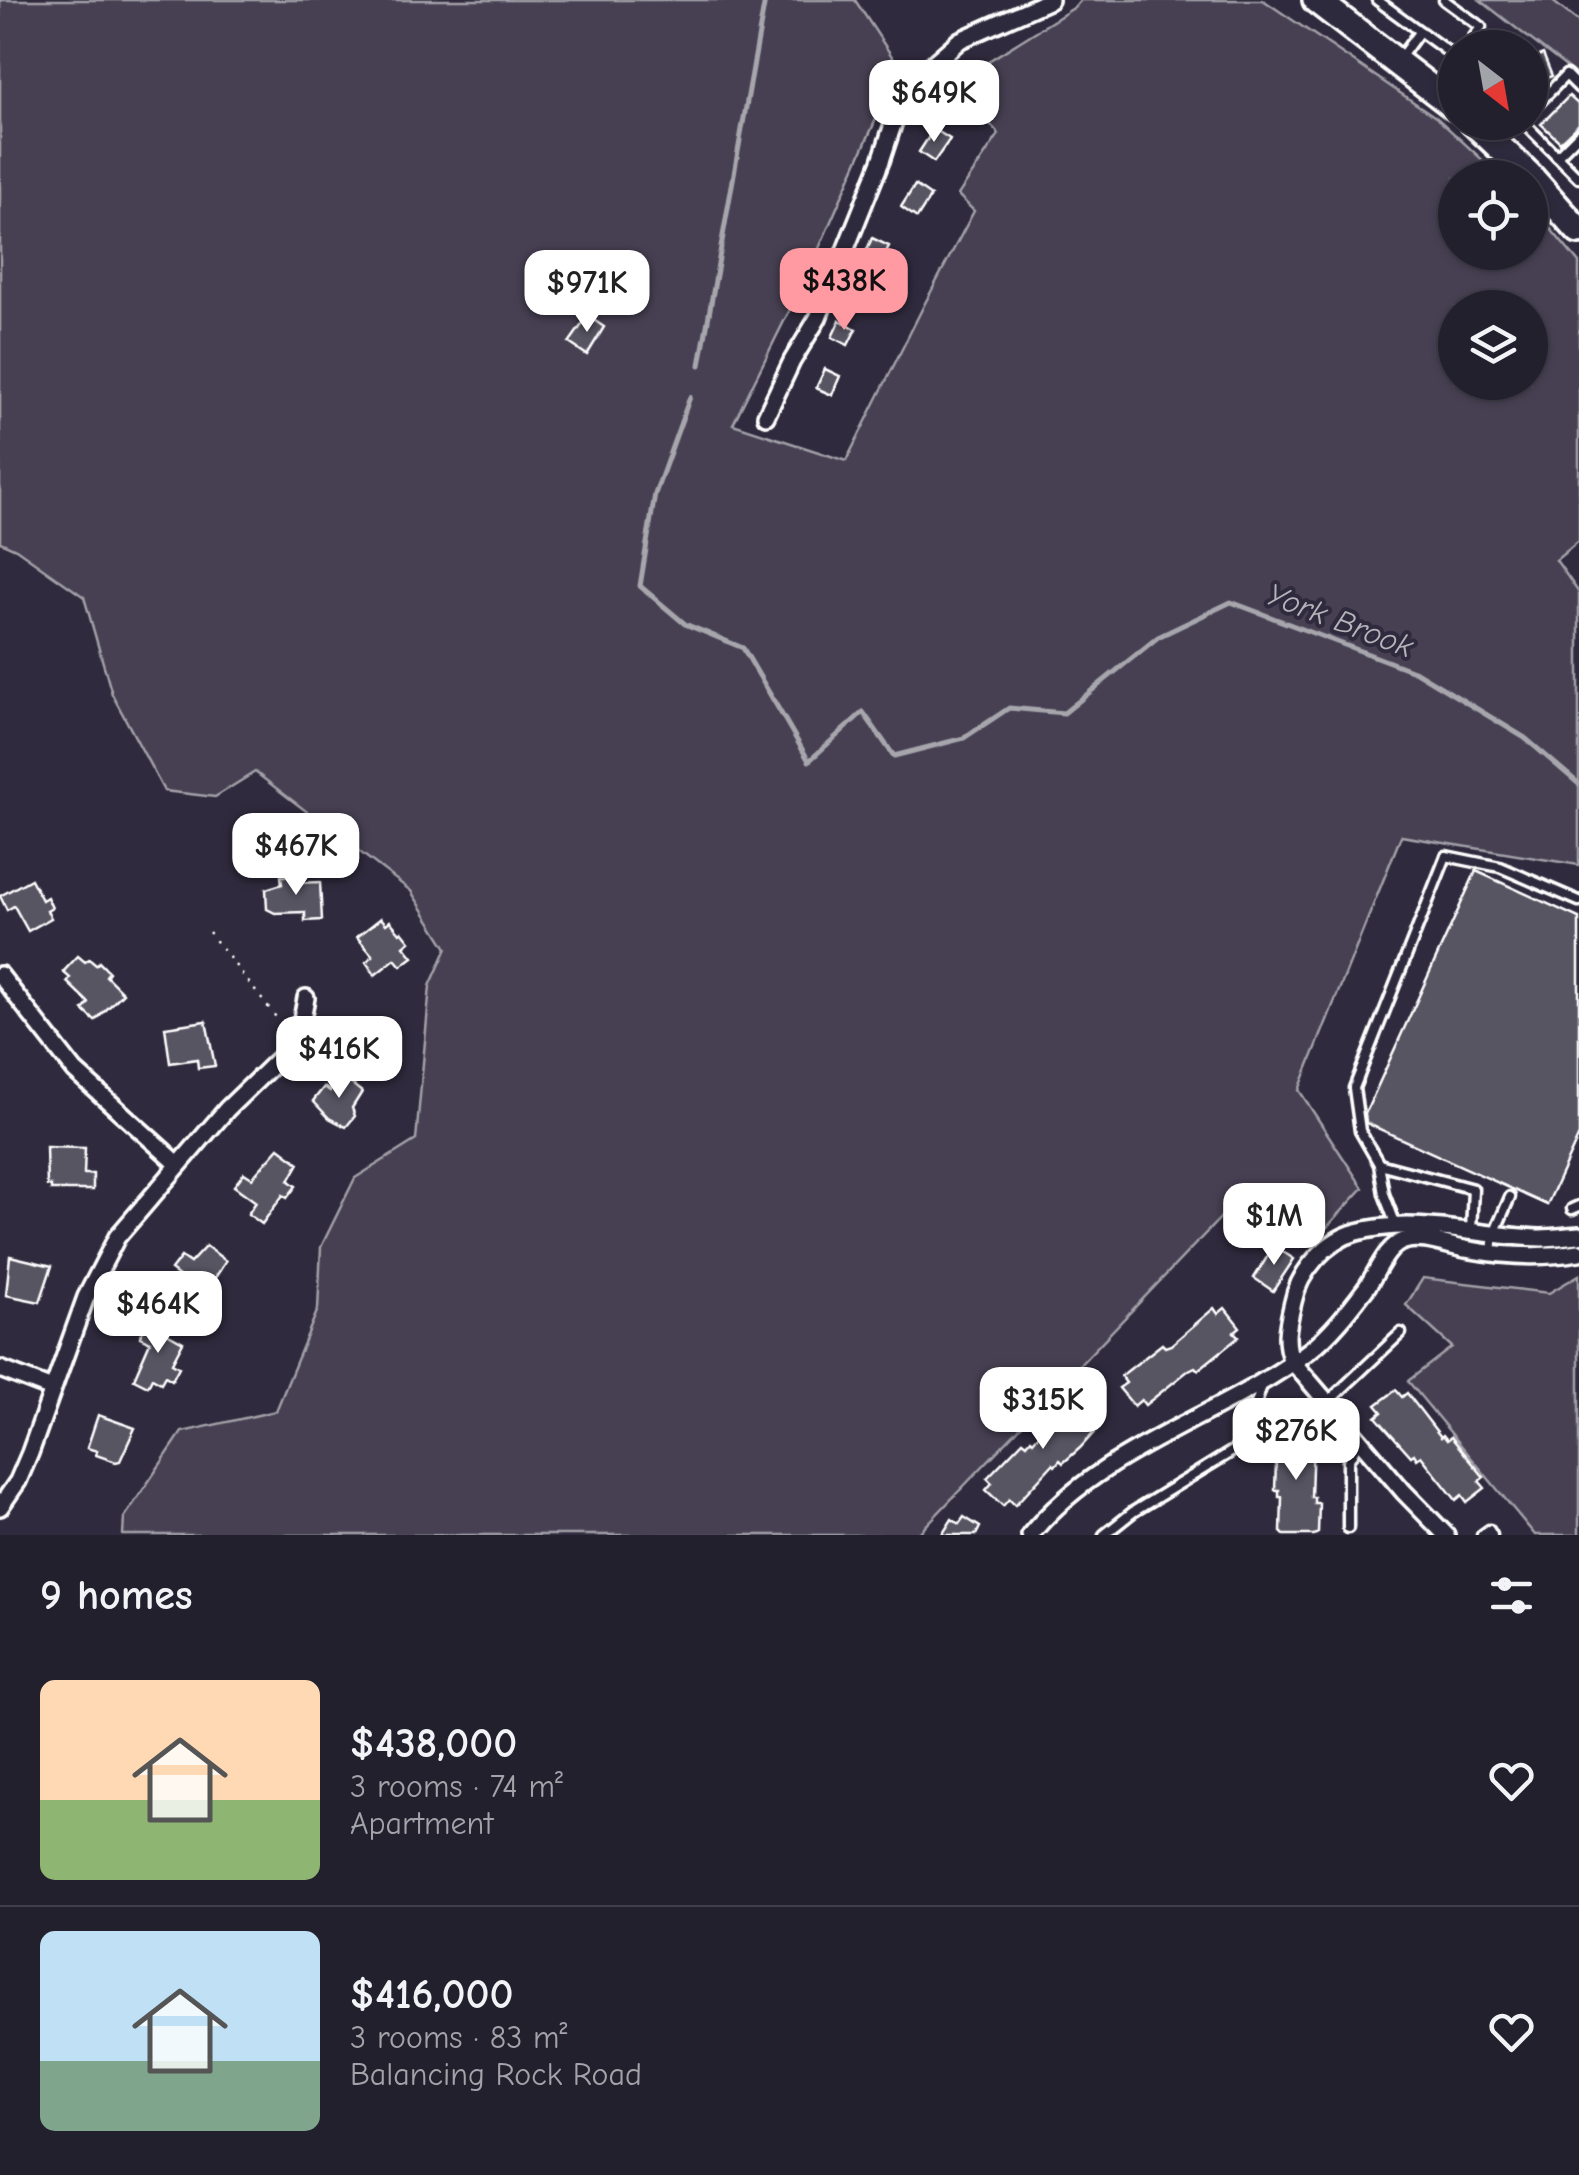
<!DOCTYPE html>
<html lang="en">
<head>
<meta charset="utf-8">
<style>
	:root { --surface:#23202e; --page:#2b2836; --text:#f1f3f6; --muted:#a3a3aa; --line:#403e4a; --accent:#ff9aa2 }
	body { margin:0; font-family:"Comic Neue",sans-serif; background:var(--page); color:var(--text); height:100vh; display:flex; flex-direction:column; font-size:38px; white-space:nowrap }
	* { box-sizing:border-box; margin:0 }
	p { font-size:32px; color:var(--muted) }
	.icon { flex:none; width:55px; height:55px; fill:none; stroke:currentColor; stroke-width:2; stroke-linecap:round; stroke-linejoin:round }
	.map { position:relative; height:1535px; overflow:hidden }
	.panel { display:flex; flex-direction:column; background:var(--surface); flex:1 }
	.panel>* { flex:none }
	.needle { width:65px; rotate:149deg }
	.controls { position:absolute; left:1438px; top:30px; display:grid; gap:20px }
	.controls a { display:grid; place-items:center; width:110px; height:110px; border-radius:50%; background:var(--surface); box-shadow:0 2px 8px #0004,0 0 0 2px var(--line); font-size:50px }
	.price { position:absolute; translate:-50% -85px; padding:0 22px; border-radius:20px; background:#fff; color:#222; font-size:32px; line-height:65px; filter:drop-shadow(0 2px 5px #0008) }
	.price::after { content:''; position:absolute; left:50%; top:60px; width:30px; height:22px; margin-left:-15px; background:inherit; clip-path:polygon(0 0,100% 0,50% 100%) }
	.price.selected { background:var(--accent); color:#111 }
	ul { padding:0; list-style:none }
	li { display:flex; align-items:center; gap:30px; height:250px; padding:0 40px }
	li+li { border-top:2px solid var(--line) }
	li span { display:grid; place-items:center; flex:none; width:280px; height:200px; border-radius:15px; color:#555 }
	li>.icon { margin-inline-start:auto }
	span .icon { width:120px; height:120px; fill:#fffc; stroke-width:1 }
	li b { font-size:42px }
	h2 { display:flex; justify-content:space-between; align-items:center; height:120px; padding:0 40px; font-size:42px }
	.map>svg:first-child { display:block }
	.green { fill:#464152; stroke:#a2a0a8; stroke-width:2.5; fill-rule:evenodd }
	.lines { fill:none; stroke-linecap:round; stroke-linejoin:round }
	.stream { stroke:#a7a6ad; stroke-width:5 }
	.building { fill:#595564; stroke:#fff; stroke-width:2.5 }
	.lane-casing { stroke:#fff; stroke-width:15 }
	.street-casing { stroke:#fff; stroke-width:22 }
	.primary-casing { stroke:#fff; stroke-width:32 }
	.path { stroke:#fff; stroke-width:2.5; stroke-dasharray:2.5 8; stroke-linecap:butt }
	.lane { stroke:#2f2a3d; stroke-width:8 }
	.street { stroke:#2f2a3d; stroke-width:15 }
	.primary { stroke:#2f2a3d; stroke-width:25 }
	.labels { text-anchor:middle; stroke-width:8; stroke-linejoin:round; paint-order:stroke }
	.water-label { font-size:32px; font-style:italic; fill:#b6b4bb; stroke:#2f2a3d }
</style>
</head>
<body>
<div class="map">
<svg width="1579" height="1535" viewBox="0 0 1579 1535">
	<rect width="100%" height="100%" fill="#2f2a3d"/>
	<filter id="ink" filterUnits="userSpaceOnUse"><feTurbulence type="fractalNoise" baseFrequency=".01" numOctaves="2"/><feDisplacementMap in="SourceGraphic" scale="20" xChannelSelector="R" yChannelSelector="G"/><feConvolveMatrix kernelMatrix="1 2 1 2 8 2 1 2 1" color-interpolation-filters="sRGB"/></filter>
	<g filter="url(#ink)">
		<g class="green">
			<path d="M0,0H855L899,67L809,271L733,424L846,461L925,303L974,211L958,195L999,134L953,83L1075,7L1081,0H1263L1437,118L1501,177L1455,178V252H1530V204L1579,263V541L1556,560L1579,593V865L1401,836L1299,1090L1363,1188L1317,1238L1227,1211L917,1535H123L124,1518L182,1432L276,1411L318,1309L321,1247L355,1178L416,1140L430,986L447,948L411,891L255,772L215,797L164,791L112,694L84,597L16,549L0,542ZM1455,308H1530V382H1455Z"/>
			<polygon points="1480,0 1551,0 1579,22 1579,77"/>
			<polygon points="1579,1275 1579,1535 1535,1535 1408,1381 1452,1347 1406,1305 1423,1278 1549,1293"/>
		</g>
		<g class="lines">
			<g class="stream">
				<polyline points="700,365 765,0"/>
				<polyline points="690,397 655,494 640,586 685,624 743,648 809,761 863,712 894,756 964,738 1009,708 1064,713 1158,637 1231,602 1416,672 1525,738 1579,784"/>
			</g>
		</g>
		<g class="building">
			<polygon points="1543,54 1552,76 1530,85 1530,59"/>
			<polygon points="1569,96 1579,105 1579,124 1560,142 1541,124"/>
			<polygon points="934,129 950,139 934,162 919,152"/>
			<polygon points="915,185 931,196 917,218 901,207"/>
			<polygon points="872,238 889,246 879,267 863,259"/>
			<polygon points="588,316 604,327 587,355 569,343"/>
			<polygon points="840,320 856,329 848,345 832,337"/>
			<polygon points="825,369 840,376 832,395 816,388"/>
			<polygon points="1476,871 1579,918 1579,1135 1547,1205 1366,1123 1365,1114"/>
			<polygon points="281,876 296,876 296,883 320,882 322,920 305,921 305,912 275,913 267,909 266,889 282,884"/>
			<polygon points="31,879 42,900 47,897 52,908 47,911 51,918 28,931 14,906 7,910 0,896"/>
			<polygon points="381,918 386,924 390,921 400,933 402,931 410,941 404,946 413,957 401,966 395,959 375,975 366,962 373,956 357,937"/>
			<polygon points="78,956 85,962 89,959 96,965 99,962 109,972 106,976 123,993 95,1021 83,1010 89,1003 67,982 70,978 63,972"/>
			<polygon points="206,1021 215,1066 198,1068 197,1059 170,1063 165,1027"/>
			<polygon points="340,1075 362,1092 352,1108 355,1116 346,1127 329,1118 313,1101 324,1087 330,1091"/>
			<polygon points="46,1147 85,1148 84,1174 93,1174 93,1190 51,1190 51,1186 47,1186"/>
			<polygon points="279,1148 299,1163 289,1181 296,1186 287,1198 283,1195 262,1224 248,1214 256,1202 234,1186 244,1173 252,1178"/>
			<polygon points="206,1246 226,1261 209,1287 206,1284 200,1292 171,1270 181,1257 190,1263"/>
			<polygon points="1274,1246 1294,1259 1273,1291 1254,1278"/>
			<polygon points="10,1256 52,1266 40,1302 6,1295"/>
			<polygon points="1214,1308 1218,1314 1225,1308 1240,1327 1234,1332 1239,1337 1198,1370 1195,1367 1189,1370 1145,1405 1141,1400 1134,1406 1119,1388 1126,1383 1121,1376 1162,1344 1165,1347 1171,1345"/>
			<polygon points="147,1322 183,1342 172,1363 179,1367 172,1380 165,1376 161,1383 152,1378 148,1386 134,1379 150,1342 140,1337"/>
			<polygon points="1396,1390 1402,1397 1407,1393 1441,1437 1443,1435 1447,1440 1451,1437 1484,1477 1479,1481 1485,1488 1467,1502 1462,1495 1456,1500 1421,1456 1417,1459 1414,1454 1411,1456 1376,1417 1382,1412 1376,1405"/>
			<polygon points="1083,1399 1099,1413 1100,1416 1095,1421 1100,1426 1080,1448 1063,1463 1060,1460 1055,1466 1053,1464 1015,1505 1009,1499 1003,1506 986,1490 992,1483 987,1478 1023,1441 1027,1444 1031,1439 1033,1441 1070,1400 1077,1406"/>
			<polygon points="98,1415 135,1428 120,1461 116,1462 96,1455 97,1451 87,1448"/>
			<polygon points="1286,1427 1307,1431 1306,1439 1313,1439 1311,1497 1314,1497 1314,1503 1319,1503 1318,1533 1314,1535 1284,1535 1281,1532 1282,1497 1279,1497 1279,1490 1275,1490 1276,1461 1278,1432 1286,1432"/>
			<polygon points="964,1517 980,1527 976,1535 942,1535 952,1519 959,1524"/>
		</g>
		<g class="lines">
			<defs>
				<g id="lane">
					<polyline points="1377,0 1455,57"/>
					<polyline points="1444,0 1481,27 1466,48"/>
					<polyline points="1400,58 1419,32"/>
					<polyline points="1530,112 1566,75 1579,88"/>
					<polyline points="1523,122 1579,178"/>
					<polyline points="1557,156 1579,134"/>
					<polyline points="1379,1164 1360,1131 1354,1088 1446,856 1500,867 1579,901"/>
					<polyline points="1572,1209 1579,1206"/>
					<polyline points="1397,1228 1384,1194 1379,1164 1473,1189 1471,1231"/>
					<polyline points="1492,1252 1494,1234 1510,1197"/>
					<polyline points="1328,1402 1401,1333"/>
					<polyline points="1348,1528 1348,1461 1359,1441"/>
					<polyline points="1104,1535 1133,1512 1236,1449 1246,1435 1263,1382"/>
					<polyline points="1482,1535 1489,1530 1492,1535"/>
				</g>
				<g id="street">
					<polyline points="766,416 792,361 818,318 881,161 905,88 960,40 1050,0"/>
					<polyline points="0,975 75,1071 178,1164"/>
					<polyline points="0,1369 52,1389"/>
					<polyline points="0,1507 18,1481 30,1453 86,1297 117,1237 227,1109 288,1050 301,1025 306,998"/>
					<path d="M1030,1535C1102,1446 1223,1417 1310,1350C1332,1333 1350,1309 1366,1288C1377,1273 1386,1246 1404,1241C1424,1235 1446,1246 1465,1249C1502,1256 1542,1258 1579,1252"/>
					<path d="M1446,1535L1404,1492L1292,1361C1283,1341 1288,1324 1293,1302C1299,1272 1326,1240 1357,1232C1416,1216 1482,1237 1541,1238C1553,1238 1566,1236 1579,1235"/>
				</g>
				<g id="primary">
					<polyline points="1316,0 1455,107"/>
					<polyline points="1473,122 1528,174 1579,231"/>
				</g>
			</defs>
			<use href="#lane" class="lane-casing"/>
			<use href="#street" class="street-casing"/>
			<use href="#primary" class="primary-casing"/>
			<polyline class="path" points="209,932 279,1021"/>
			<use href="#lane" class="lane"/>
			<use href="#street" class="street"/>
			<use href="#primary" class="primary"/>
		</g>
	</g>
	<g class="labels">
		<g class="water-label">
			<text transform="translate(1340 620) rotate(21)" y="11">York Brook</text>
		</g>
	</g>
</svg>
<div class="controls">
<a><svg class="needle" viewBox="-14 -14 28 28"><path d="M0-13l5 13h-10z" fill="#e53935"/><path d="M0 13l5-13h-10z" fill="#a3a3aa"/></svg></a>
<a><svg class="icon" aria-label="locate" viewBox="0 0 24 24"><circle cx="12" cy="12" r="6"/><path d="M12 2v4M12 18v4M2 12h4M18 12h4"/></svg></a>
<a><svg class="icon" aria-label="layers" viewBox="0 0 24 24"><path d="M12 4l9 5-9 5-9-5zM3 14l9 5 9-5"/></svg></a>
</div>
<b class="price" style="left:934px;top:145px">$649K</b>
<b class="price selected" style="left:844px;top:333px">$438K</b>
<b class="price" style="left:587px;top:335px">$971K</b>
<b class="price" style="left:296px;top:898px">$467K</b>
<b class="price" style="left:339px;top:1101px">$416K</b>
<b class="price" style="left:1274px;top:1268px">$1M</b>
<b class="price" style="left:158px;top:1356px">$464K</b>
<b class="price" style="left:1043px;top:1452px">$315K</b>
<b class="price" style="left:1296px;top:1483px">$276K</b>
</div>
<section class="panel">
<h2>9 homes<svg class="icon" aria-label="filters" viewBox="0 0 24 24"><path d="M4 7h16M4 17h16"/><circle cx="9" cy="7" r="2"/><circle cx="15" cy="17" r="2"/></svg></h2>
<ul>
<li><span style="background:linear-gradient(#ffd9b3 60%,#8fb573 0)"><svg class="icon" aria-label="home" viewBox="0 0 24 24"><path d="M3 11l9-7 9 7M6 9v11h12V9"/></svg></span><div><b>$438,000</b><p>3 rooms · 74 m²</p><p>Apartment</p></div><svg class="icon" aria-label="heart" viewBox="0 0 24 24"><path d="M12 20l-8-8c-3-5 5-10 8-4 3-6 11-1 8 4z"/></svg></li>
<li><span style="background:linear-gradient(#bfe0f5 65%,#7fa58c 0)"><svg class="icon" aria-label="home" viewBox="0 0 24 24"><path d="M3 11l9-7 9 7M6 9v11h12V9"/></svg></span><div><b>$416,000</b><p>3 rooms · 83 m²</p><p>Balancing Rock Road</p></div><svg class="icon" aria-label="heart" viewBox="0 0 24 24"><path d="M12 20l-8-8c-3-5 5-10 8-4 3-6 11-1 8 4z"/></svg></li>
</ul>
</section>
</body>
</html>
